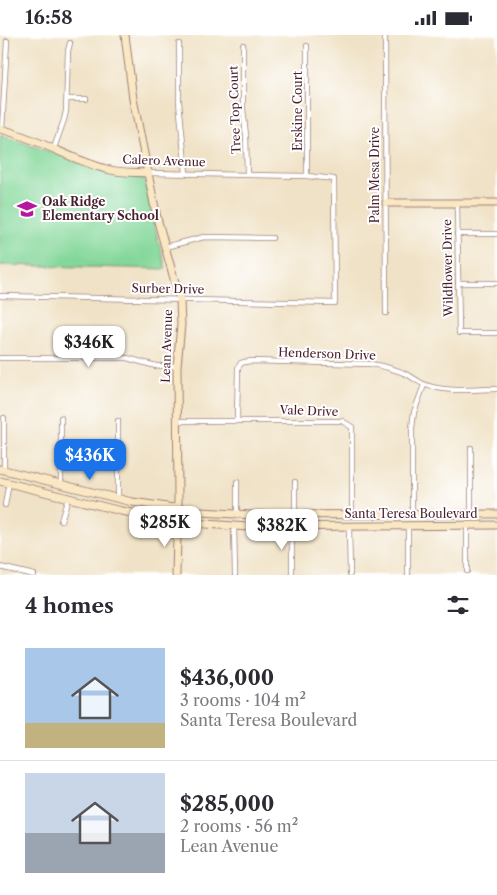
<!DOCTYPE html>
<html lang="en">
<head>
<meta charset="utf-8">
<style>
	:root { --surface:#fff; --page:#f2f2f3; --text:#2b2b33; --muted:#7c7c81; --line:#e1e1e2; --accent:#1a73e8 }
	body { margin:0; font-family:"Libre Caslon Text",serif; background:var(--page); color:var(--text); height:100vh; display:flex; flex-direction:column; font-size:19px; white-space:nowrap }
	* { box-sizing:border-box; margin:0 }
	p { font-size:16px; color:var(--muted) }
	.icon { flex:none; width:28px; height:28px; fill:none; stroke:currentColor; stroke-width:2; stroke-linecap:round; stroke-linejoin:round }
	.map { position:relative; height:540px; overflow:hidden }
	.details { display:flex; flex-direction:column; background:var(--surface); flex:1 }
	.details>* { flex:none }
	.price { position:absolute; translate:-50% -42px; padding:0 11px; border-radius:10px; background:#fff; color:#222; font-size:16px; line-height:32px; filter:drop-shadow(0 1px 2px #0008) }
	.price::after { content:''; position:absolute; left:50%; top:30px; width:15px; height:11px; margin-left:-8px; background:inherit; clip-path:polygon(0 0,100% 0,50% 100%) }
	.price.current { background:var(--accent); color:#fff }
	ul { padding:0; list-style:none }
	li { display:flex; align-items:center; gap:15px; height:125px; padding:0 25px }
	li+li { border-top:1px solid var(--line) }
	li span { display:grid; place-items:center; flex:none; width:140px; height:100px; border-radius:0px; color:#555 }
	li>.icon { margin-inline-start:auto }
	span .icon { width:60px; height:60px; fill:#fffc; stroke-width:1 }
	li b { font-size:21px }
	h2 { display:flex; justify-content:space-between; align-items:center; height:60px; padding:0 25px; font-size:21px }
	.status { display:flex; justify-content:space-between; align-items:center; height:35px; padding:0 25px; background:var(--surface); direction:ltr }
	.status svg { height:14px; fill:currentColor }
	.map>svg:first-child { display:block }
	.green { fill:#83d799; stroke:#667b62 }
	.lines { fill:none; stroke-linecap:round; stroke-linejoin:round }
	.street-casing { stroke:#9d8078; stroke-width:6 }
	.secondary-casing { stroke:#9d8078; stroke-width:9 }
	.street { stroke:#fff; stroke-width:4.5 }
	.secondary { stroke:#fae7c3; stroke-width:7 }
	.labels { text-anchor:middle; stroke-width:4; stroke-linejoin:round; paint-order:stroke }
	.street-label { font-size:12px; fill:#4a1f2b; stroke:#fff }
	.poi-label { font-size:12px; font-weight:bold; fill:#4a1f2b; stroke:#fff; text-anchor:start }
</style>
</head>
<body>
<div class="status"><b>16:58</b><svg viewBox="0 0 49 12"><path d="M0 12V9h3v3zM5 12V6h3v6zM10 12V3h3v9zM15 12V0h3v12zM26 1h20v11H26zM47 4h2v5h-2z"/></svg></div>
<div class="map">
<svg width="497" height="540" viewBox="0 0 497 540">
	<rect width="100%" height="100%" fill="#fff"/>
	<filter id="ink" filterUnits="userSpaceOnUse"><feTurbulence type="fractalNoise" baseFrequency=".02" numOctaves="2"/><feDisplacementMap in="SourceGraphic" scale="10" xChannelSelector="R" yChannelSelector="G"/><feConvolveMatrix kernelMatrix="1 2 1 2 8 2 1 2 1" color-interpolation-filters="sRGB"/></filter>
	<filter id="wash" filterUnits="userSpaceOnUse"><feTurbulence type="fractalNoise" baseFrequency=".0096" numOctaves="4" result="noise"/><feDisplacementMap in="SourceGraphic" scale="20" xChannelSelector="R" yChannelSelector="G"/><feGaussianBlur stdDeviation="1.12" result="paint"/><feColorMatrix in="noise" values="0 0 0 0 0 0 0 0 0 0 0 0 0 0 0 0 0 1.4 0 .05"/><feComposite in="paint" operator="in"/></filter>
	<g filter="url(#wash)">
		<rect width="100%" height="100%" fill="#f0e2c6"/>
		<polygon class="green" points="0,100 54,118 98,136 143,143 145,146 154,189 166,234 0,230"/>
	</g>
	<g filter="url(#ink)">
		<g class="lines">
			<defs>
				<g id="street">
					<polyline points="385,0 386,278"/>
					<polyline points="179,9 179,67 186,138"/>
					<polyline points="243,10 243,74 246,100 247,139"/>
					<polyline points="67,64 86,64"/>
					<polyline points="2,94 7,6"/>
					<polyline points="54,113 64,85 66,76 68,16 70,8"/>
					<polyline points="307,141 307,11"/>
					<polyline points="457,168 459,298 497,298"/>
					<polyline points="457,199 497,199"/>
					<polyline points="165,212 204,202 272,203"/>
					<polyline points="458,248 497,248"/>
					<polyline points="0,261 335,268 334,144 307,141 149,138"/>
					<polyline points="0,323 127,323 156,331 177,331"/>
					<polyline points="4,383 4,435"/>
					<path d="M237,385L238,333L241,328L249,326L371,329C383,331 395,334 406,339C413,342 419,348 426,350C448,358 474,354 497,354"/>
					<polyline points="118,386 118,464"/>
					<polyline points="177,386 342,386 352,392 352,480"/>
					<polyline points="237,447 237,480"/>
					<polyline points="61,449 61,383"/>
					<polyline points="5,470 9,447"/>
					<polyline points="412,479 412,393 414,377 424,350"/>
					<polyline points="471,479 471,413"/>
					<polyline points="295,480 295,447"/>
					<polyline points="61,486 68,463"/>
					<polyline points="408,490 408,540"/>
					<polyline points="467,490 467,536"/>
					<polyline points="234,491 235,540"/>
					<polyline points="292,491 292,540"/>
					<polyline points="349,491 350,539"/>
					<polyline points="0,532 34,540"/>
				</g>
				<g id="secondary">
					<polyline points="125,0 133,64 157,183 180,265 181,290 177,331 178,465 176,540"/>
					<path d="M0,94C37,103 69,124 106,134C120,138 134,137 149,138"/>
					<polyline points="386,168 497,168"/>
					<polyline points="0,434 132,467 202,477 252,480 497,479"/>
					<polyline points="0,446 121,476 177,486 206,489 248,492 497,490"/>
				</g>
			</defs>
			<use href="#street" class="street-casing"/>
			<use href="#secondary" class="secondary-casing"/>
			<use href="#street" class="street"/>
			<use href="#secondary" class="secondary"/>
		</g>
	</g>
	<defs>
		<symbol id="school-bare" viewBox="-9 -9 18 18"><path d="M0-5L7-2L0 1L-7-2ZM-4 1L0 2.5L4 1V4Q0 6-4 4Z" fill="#b5179e" stroke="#fff" stroke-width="2.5" paint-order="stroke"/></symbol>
	</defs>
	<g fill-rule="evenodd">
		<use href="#school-bare" x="13" y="160" width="28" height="28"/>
	</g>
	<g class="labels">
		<g class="street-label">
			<text transform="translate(235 75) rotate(-92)" y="4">Tree Top Court</text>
			<text transform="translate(298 76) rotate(-90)" y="4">Erskine Court</text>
			<text transform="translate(164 126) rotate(2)" y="4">Calero Avenue</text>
			<text transform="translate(375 140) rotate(-90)" y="4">Palm Mesa Drive</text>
			<text transform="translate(448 233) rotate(-91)" y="4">Wildflower Drive</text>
			<text transform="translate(168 254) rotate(1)" y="4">Surber Drive</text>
			<text transform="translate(167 311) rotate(-88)" y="4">Lean Avenue</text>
			<text transform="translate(327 319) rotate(2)" y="4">Henderson Drive</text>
			<text transform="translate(309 376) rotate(2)" y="4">Vale Drive</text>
			<text x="411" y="483">Santa Teresa Boulevard</text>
		</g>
		<g class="poi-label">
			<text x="42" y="171">Oak Ridge<tspan x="42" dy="14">Elementary School</tspan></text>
		</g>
	</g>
</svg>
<b class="price" style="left:89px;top:333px">$346K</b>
<b class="price current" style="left:90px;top:446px">$436K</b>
<b class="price" style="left:165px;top:513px">$285K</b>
<b class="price" style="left:282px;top:516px">$382K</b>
</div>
<section class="details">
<h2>4 homes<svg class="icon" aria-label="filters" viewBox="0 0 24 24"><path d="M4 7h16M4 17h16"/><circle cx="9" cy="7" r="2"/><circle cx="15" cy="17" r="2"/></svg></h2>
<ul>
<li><span style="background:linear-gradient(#a9c7e8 75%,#c2b280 0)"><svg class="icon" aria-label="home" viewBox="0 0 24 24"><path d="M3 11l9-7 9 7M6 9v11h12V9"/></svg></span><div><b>$436,000</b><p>3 rooms · 104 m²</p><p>Santa Teresa Boulevard</p></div></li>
<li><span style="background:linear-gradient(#c9d6e8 60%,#9aa5b1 0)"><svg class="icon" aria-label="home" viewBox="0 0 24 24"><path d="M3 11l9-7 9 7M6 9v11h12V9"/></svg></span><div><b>$285,000</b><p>2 rooms · 56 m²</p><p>Lean Avenue</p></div></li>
</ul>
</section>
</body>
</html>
